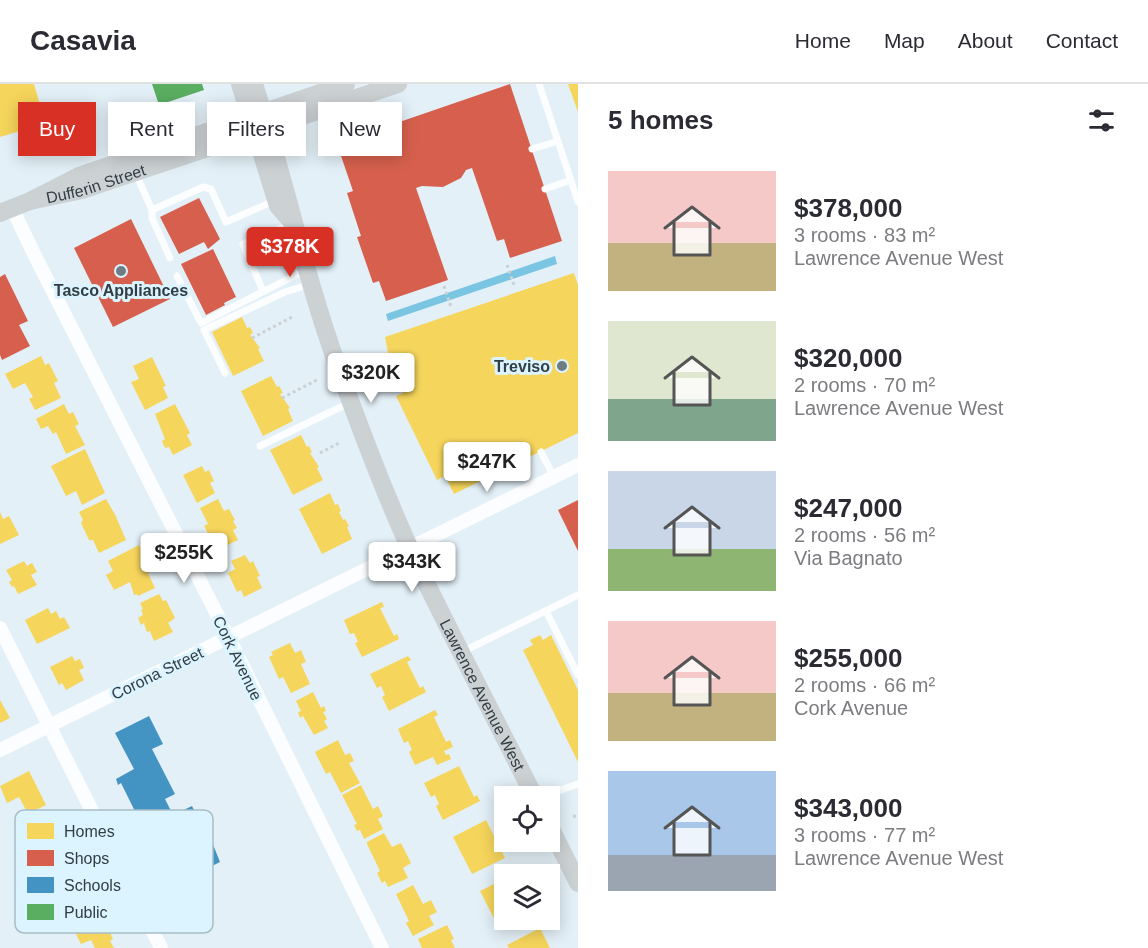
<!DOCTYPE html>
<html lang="en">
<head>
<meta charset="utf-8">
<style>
	:root { --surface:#fff; --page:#f2f2f3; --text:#2b2b33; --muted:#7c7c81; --line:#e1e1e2; --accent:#d93025 }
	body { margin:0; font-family:Helvetica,sans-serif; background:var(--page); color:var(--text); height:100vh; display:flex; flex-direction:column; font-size:22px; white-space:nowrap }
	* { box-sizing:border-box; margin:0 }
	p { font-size:20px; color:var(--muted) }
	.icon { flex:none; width:33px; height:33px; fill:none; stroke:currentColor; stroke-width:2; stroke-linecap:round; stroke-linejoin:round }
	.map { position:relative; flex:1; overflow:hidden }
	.details { display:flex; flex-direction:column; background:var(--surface); width:570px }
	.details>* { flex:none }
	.guide { position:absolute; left:18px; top:18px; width:470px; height:54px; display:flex; gap:12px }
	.controls { position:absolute; left:494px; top:702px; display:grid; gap:12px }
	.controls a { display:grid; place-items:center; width:66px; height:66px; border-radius:0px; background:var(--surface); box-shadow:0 3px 15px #0003; font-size:30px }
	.price { position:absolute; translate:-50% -51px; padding:0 14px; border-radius:6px; background:#fff; color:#222; font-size:20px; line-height:39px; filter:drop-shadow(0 2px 3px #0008) }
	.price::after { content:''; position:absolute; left:50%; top:36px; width:18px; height:14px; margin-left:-9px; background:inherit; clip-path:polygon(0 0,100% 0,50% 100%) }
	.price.on { background:var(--accent); color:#fff }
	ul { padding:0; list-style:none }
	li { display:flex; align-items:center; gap:18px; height:150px; padding:0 30px }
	li span { display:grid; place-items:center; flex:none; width:168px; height:120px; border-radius:0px; color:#555 }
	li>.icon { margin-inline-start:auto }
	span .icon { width:72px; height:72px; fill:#fffc; stroke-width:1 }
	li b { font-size:26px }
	h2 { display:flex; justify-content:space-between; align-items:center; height:72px; padding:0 30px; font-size:26px }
	.chip { padding:0 21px; border-radius:0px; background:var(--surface); box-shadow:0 3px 15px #0003; font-size:21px; line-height:54px }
	.chip.on { background:var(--accent); color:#fff }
	header { display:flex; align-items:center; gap:36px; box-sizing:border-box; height:84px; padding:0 30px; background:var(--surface); border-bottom:2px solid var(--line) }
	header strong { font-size:28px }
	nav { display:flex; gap:33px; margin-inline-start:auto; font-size:21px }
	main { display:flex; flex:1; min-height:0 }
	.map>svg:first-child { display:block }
	.water { fill:#7ac5e1 }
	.homes { fill:#f6d55c }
	.shops { fill:#d6604d }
	.schools { fill:#4393c3 }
	.public { fill:#5aae61 }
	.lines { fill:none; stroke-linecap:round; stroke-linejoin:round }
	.path { stroke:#ccd0d4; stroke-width:3; stroke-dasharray:3 3; stroke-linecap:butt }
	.service { stroke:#fbfdfe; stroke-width:7 }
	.minor { stroke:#fbfdfe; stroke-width:14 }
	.secondary { stroke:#ccd1d4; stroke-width:18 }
	.poi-dot { fill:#707c83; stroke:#dbf4ff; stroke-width:2 }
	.labels { text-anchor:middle; stroke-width:6; stroke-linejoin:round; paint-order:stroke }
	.street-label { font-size:16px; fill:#323e44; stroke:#dbf4ff }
	.poi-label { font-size:16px; font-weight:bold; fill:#323e44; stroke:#dbf4ff }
	.key { fill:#dbf4ff; stroke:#a8bdc7; stroke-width:1.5 }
	.key-label { font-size:16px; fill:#323e44 }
</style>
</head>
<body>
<header>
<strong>Casavia</strong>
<nav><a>Home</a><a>Map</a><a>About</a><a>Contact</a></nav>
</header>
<main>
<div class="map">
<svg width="578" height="864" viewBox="0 0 578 864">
	<rect width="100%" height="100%" fill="#e3f0f7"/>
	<polygon class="water" points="555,172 557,180 388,237 386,230"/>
	<g class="homes">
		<polygon points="0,0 34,0 40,21 28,25 33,43 0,53"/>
		<polygon points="568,0 578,0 578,28"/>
		<polygon points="574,189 578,201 578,349 454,410 445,392 437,396 396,312 403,309 401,304 405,303 395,282 391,283 385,253"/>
		<polygon points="242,233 247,244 250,243 253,249 250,251 260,264 258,265 264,277 233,292 212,248"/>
		<polygon points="41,272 45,281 49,279 58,297 54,299 61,314 35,326 29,315 33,313 25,299 13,305 5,290"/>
		<polygon points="152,273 166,302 163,303 168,314 145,326 131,298 139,295 133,282"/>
		<polygon points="271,292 277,303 279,302 283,309 280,310 290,324 288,325 293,337 263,352 241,307"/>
		<polygon points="64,320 69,330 73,328 79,340 75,342 85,361 66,370 56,348 53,350 48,342 41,345 36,335"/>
		<polygon points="175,320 190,349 187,351 192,361 173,371 169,363 165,364 162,357 165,355 155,330"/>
		<polygon points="301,351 307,363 309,362 312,368 310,369 319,383 317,384 323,396 293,411 270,366"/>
		<polygon points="85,365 105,409 82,421 76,407 66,412 51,382"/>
		<polygon points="202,382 205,388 209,386 214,397 210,399 215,409 197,419 183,391"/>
		<polygon points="330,409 335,421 338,420 341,427 339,428 343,436 345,435 349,442 347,443 352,455 322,470 299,425"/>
		<polygon points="106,415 117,434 115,435 117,435 126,456 99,469 93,456 89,456 81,439 83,436 79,428"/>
		<polygon points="218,415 224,427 229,425 235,436 233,437 237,444 233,446 238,456 217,466 204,442 208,440 200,424"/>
		<polygon points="0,428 3,435 9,432 19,451 0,460"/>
		<polygon points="139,461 152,487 148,489 155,504 138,512 137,510 134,511 130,498 114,506 106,491 113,487 108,477"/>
		<polygon points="245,471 250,479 253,477 260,492 257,493 262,504 244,513 241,506 237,508 228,489 235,485 231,477"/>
		<polygon points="24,477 27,482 32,479 37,488 31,491 37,501 18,510 14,502 12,503 9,498 12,496 6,486"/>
		<polygon points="159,510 163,517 166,516 175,534 168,539 173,548 154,557 150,547 147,548 144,540 145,538 141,541 138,534 143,531 141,526 143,525 140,519"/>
		<polygon points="382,518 384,523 380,524 394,552 397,550 399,555 362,573 355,559 358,558 354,549 350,550 344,536"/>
		<polygon points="48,524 51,530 56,527 60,535 64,533 70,544 37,560 25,536"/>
		<polygon points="540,551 543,556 551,551 578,606 578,678 523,566 533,561 530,556"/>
		<polygon points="290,559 295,569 301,566 306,578 301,580 310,600 291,609 283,593 279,595 269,573 273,571 271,568"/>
		<polygon points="72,572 75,577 80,575 84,584 79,586 84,596 66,606 62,599 59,601 50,583"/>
		<polygon points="408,572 411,576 407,578 420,604 423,602 426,608 389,627 382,613 385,611 381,602 377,604 370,590"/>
		<polygon points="313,608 321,624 324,622 326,627 323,628 327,635 324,637 328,644 314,651 303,632 300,634 298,628 301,627 296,617"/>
		<polygon points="0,616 10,634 0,639"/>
		<polygon points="435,626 438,631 434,633 446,658 450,656 453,663 444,667 446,671 449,670 451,675 437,681 433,673 415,681 409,668 412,666 408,657 404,659 398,645"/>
		<polygon points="338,656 345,671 350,669 354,677 349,679 360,699 341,709 330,688 326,690 315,668"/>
		<polygon points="459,682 474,713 477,711 480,717 443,736 436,722 439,720 435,711 431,713 424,699"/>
		<polygon points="29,687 46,721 28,730 19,713 7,719 0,702"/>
		<polygon points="361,701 373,725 378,722 383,732 378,735 383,745 364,755 360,746 357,747 354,741 357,740 342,711"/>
		<polygon points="486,736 505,774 472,790 453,753"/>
		<polygon points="384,749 392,763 401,759 411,779 403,784 408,794 388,803 385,797 382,799 377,789 380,787 367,760 367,758"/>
		<polygon points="504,795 504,836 516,836 499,844 480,807"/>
		<polygon points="413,801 423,820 431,816 437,828 429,832 434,841 413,852 406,839 409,837 396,810"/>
		<polygon points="103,834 113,855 110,857 114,864 95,864 91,856 81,860 76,850 86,845 85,843"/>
		<polygon points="447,841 454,855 451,856 455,864 422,864 418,855"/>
		<polygon points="540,844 550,864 509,864 507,861"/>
	</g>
	<g class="shops">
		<polygon points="510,0 562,157 510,174 504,155 497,157 472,84 466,86 461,94 443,103 422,102 416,104 448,196 386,217 379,197 373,199 357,153 361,152 347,109 353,107 339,66 352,61 350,55"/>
		<polygon points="199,114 220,155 208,165 204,158 179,170 160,133"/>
		<polygon points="131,135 170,215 113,243 74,164"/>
		<polygon points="213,165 236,213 224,219 225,221 206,231 181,180"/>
		<polygon points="5,190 28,237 19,241 30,262 2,276 0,271 0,193"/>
		<polygon points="578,416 578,467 558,426"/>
	</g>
	<polygon class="schools" points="149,632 163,660 152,665 175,710 165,715 173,731 192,722 210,759 212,758 220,778 172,802 121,699 118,701 116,695 134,685 115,649"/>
	<polygon class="public" points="152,0 202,0 204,6 159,21"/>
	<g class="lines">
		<g class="path">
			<polyline points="507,181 514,201"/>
			<polyline points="444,202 451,223"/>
			<polyline points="252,254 294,232"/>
			<polyline points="282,314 317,296"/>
			<polyline points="320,369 339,359"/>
			<polyline points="573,732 578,733"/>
			<polyline points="139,782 152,776"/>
		</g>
		<g class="service">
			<polyline points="539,0 578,118"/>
			<polyline points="532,65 558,57"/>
			<polyline points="136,90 152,126"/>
			<polyline points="545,105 571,96"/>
			<polyline points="170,174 152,134 152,126 203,103 211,105 226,138 274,117"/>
			<polyline points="177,192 201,239 306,186"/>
			<polyline points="263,207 243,160 291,140"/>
			<polyline points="225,289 204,246 285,208 311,200"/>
			<polyline points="260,362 349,319"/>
			<polyline points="541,368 554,393"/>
			<polyline points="546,527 578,591"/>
			<polyline points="462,568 578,511"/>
			<polyline points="543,712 578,700"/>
		</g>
		<g class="minor">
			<polyline points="12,124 35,172 229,554 382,864"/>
			<polyline points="0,544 161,864"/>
			<polyline points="0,666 578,381"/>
		</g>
		<g class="secondary">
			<polyline points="240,0 278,122 292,138"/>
			<path id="s1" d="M254,0C285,94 304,190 338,283C360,344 383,406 410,465C449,548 493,630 534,712"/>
			<path id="s2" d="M30,117L82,106L398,0"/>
			<polyline points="0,129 30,117 79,92 346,0"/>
			<polyline points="549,741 578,799"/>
		</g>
	</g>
	<g class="poi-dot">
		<circle cx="121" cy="187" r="6"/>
		<circle cx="562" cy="282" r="6"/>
	</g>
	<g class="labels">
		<g class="street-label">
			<text dy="6" stroke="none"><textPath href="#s2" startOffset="68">Dufferin Street</textPath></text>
			<text transform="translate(238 574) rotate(64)" y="6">Cork Avenue</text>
			<text transform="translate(157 589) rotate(-26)" y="6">Corona Street</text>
			<text dy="6" stroke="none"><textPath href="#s1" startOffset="654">Lawrence Avenue West</textPath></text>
		</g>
		<g class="poi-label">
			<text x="121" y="212">Tasco Appliances</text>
			<text x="550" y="288" text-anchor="end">Treviso</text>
		</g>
	</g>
	<rect x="15" y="726" width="198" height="123" rx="9" class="key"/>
	<rect x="27" y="739" width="27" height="16" fill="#f6d55c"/>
	<rect x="27" y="766" width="27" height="16" fill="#d6604d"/>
	<rect x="27" y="793" width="27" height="16" fill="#4393c3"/>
	<rect x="27" y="820" width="27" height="16" fill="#5aae61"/>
	<g class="key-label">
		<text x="64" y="753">Homes</text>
		<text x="64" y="780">Shops</text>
		<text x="64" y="807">Schools</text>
		<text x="64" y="834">Public</text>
	</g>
</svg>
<div class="controls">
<a><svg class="icon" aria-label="locate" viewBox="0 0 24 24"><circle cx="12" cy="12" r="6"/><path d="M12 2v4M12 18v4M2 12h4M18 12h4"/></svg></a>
<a><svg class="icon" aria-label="layers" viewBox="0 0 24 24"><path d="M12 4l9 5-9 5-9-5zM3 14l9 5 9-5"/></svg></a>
</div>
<b class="price on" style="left:290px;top:194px">$378K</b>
<b class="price" style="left:371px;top:320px">$320K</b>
<b class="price" style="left:487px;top:409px">$247K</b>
<b class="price" style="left:184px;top:500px">$255K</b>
<b class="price" style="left:412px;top:509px">$343K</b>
<div class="guide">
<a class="chip on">Buy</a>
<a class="chip">Rent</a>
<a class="chip">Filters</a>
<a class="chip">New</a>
</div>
</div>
<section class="details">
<h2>5 homes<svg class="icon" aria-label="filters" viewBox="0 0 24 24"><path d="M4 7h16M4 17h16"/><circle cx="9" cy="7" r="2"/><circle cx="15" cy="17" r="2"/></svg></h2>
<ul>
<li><span style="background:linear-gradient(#f6c9c9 60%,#c2b280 0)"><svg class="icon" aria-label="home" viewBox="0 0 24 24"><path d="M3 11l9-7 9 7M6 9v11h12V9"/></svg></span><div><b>$378,000</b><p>3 rooms · 83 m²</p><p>Lawrence Avenue West</p></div></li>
<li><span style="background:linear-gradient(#dfe7d0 65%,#7fa58c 0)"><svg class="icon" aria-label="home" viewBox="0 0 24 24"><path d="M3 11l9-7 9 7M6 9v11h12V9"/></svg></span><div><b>$320,000</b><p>2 rooms · 70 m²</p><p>Lawrence Avenue West</p></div></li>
<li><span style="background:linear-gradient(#c9d6e8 65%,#8fb573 0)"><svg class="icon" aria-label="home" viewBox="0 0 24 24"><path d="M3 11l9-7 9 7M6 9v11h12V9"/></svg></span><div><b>$247,000</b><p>2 rooms · 56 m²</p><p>Via Bagnato</p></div></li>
<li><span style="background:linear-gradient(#f6c9c9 60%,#c2b280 0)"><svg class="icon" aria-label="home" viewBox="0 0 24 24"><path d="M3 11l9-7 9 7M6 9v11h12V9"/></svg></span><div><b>$255,000</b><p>2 rooms · 66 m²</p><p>Cork Avenue</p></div></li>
<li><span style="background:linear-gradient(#a9c7e8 70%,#9aa5b1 0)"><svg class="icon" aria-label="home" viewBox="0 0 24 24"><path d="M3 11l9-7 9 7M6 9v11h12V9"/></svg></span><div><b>$343,000</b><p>3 rooms · 77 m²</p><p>Lawrence Avenue West</p></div></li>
</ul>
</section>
</main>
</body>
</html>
